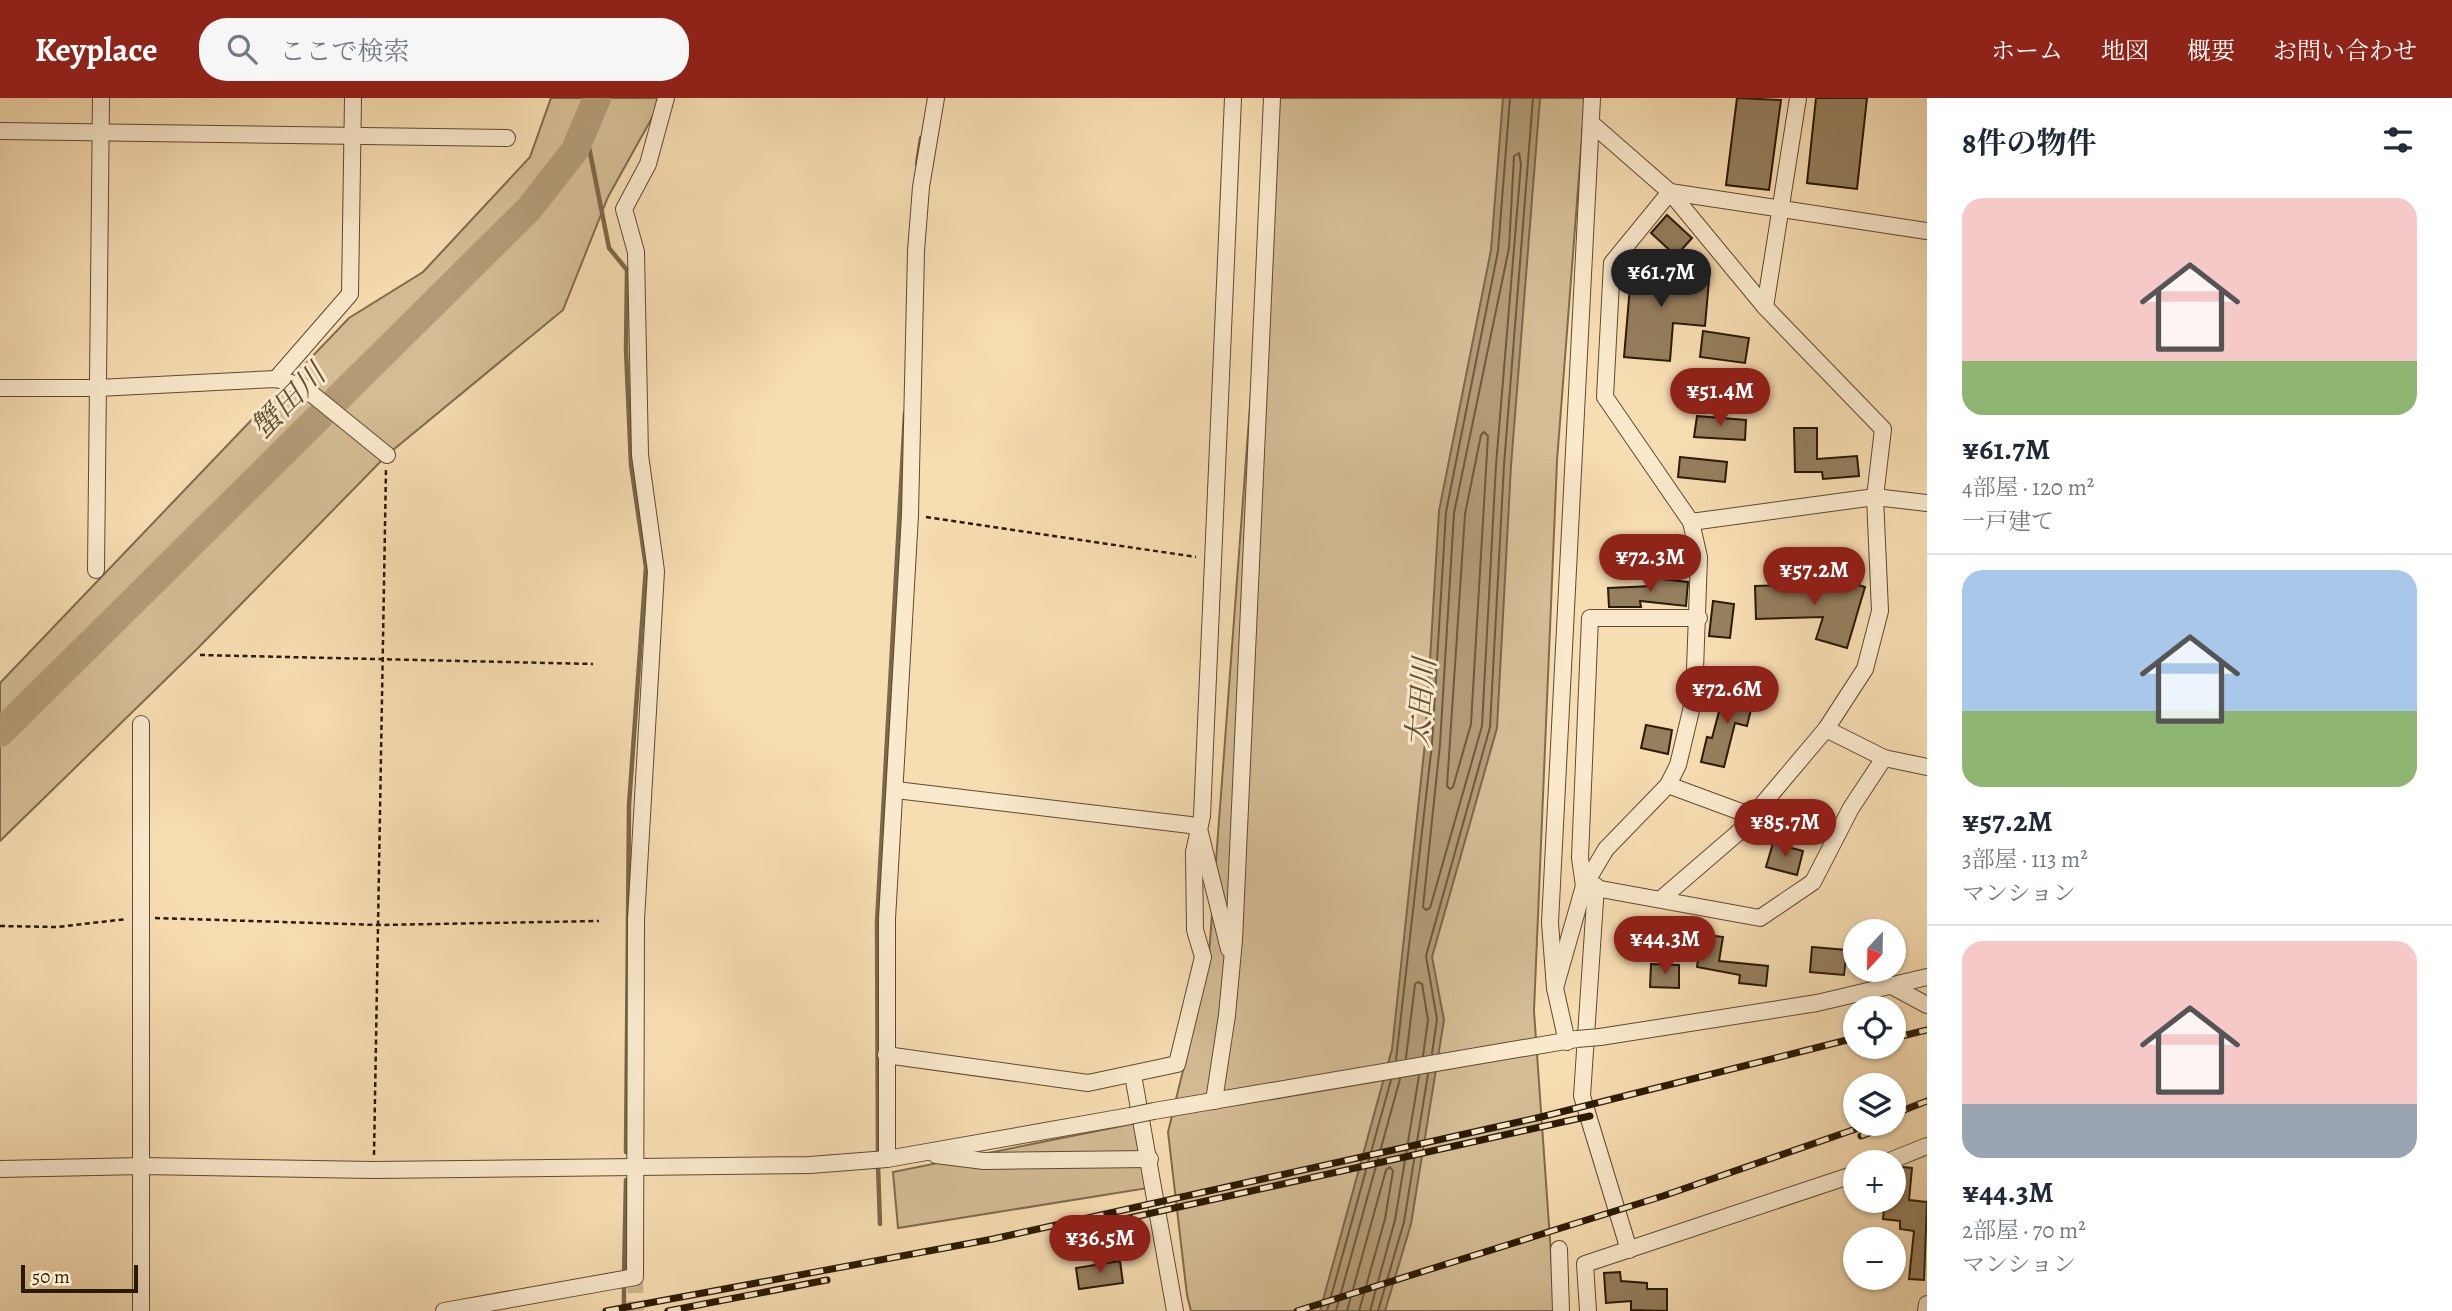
<!DOCTYPE html>
<html lang="ja">
<head>
<meta charset="utf-8">
<style>
	:root { --surface:#fff; --page:#f6f6f7; --text:#1f2937; --muted:#747a83; --line:#e0e1e3; --accent:#8f2418 }
	body { margin:0; font-family:Alegreya,"Noto Serif JP",serif; background:var(--page); color:var(--text); height:100vh; display:flex; flex-direction:column; font-size:26px; white-space:nowrap }
	* { box-sizing:border-box; margin:0 }
	p { font-size:23px; color:var(--muted) }
	.icon { flex:none; width:38px; height:38px; fill:none; stroke:currentColor; stroke-width:2; stroke-linecap:round; stroke-linejoin:round }
	.map { position:relative; flex:1; overflow:hidden }
	.side { display:flex; flex-direction:column; background:var(--surface); width:525px }
	.side>* { flex:none }
	.needle { width:46px; rotate:202deg }
	.controls { position:absolute; left:1843px; top:821px; display:grid; gap:14px }
	.controls a { display:grid; place-items:center; width:63px; height:63px; border-radius:50%; background:var(--surface); box-shadow:0 2px 5px #0004; font-size:35px }
	.scale { position:absolute; left:21px; bottom:18px; width:117px; box-sizing:border-box; padding-left:7px; border:4px solid #2b1a02; border-top:0; font-size:19px; line-height:24px; white-space:nowrap; color:#2b1a02; -webkit-text-stroke:5px #fae9cd; paint-order:stroke }
	.price { position:absolute; translate:-50% -60px; padding:0 16px; border-radius:24px; background:var(--accent); color:#fff; font-size:23px; line-height:46px; filter:drop-shadow(0 2px 4px #0008) }
	.price::after { content:''; position:absolute; left:50%; top:42px; width:21px; height:16px; margin-left:-10px; background:inherit; clip-path:polygon(0 0,100% 0,50% 100%) }
	.price.current { background:#222; color:#fff }
	ul { padding:0; list-style:none }
	li { display:grid; align-content:center; gap:14px; height:371px; padding:0 35px }
	li+li { border-top:2px solid var(--line) }
	li span { display:grid; place-items:center; height:217px; border-radius:21px; color:#555 }
	li>.icon { margin-inline-start:auto }
	span .icon { width:126px; height:126px; fill:#fffc; stroke-width:1 }
	li b { font-size:30px }
	h2 { display:flex; justify-content:space-between; align-items:center; height:84px; padding:0 35px; font-size:30px }
	header { display:flex; align-items:center; gap:42px; box-sizing:border-box; height:98px; padding:0 35px; background:var(--accent); color:#fff }
	header strong { font-size:33px }
	nav { display:flex; gap:38px; margin-inline-start:auto; font-size:24px }
	.search { width:490px; height:63px; background:var(--page); display:flex; align-items:center; gap:18px; box-sizing:border-box; padding:0 24px; border-radius:28px; color:var(--muted); font-size:26px }
	main { display:flex; flex:1; min-height:0 }
	.map>svg:first-child { display:block }
	.green { fill:#d4bc94; stroke:#806b4b; stroke-width:2 }
	.water { fill:#b29b76; stroke:#7c6748; stroke-width:2 }
	.lines { fill:none; stroke-linecap:round; stroke-linejoin:round }
	.shore { stroke:#6e5a3c; stroke-width:2 }
	.stream { stroke:#7c6748; stroke-width:4.5 }
	.river { stroke:#b29b76; stroke-width:28 }
	.building { fill:#957f5e; stroke:#2b1a02; stroke-width:2 }
	.minor-tunnel { stroke:#ceb68f; stroke-width:16; stroke-dasharray:16 8; stroke-linecap:butt }
	.minor-casing { stroke:#5e4b2e; stroke-width:18 }
	.path { stroke:#2b1a02; stroke-width:2.5; stroke-dasharray:5 3.5; stroke-linecap:butt }
	.minor { stroke:#fae9cd; stroke-width:16 }
	.rail-casing { stroke:#2b1a02; stroke-width:7 }
	.rail { stroke:#fae9cd; stroke-width:4.5; stroke-dasharray:13; stroke-linecap:butt }
	.minor-bridge-casing { stroke:#5e4b2e; stroke-width:18; stroke-linecap:butt }
	.minor-bridge { stroke:#fae9cd; stroke-width:16 }
	.labels { text-anchor:middle; stroke-width:6; stroke-linejoin:round; paint-order:stroke }
	.water-label { font-size:30px; font-style:italic; fill:#614e30; stroke:#fae9cd }
</style>
</head>
<body>
<header>
<strong>Keyplace</strong>
<div class="search"><svg class="icon" aria-label="search" viewBox="0 0 24 24"><circle cx="10" cy="10" r="6"/><path d="M15 15l6 6"/></svg>ここで検索</div>
<nav><a>ホーム</a><a>地図</a><a>概要</a><a>お問い合わせ</a></nav>
</header>
<main>
<div class="map">
<svg width="1927" height="1213" viewBox="0 0 1927 1213">
	<rect width="100%" height="100%" fill="#f7ddb2"/>
	<filter id="stains"><feTurbulence type="fractalNoise" baseFrequency=".00286" numOctaves="4"/><feColorMatrix values="0 0 0 0 .2 0 0 0 0 .09 0 0 0 0 .02 0 0 0 .5 -.17"/></filter>
	<radialGradient id="worn" r=".72"><stop offset=".6" stop-color="#630" stop-opacity="0"/><stop offset="1" stop-color="#630" stop-opacity=".3"/></radialGradient>
	<g class="green">
		<polygon points="551,0 659,0 658,9 608,99 563,212 387,357 198,550 0,743 0,585 349,220 423,174 530,59"/>
		<polygon points="1273,0 1585,0 1557,363 1534,913 1555,1213 1191,1213 1187,1197 1168,1034 1208,870"/>
		<polygon points="1137,1025 1148,1090 898,1130 893,1074"/>
	</g>
	<polygon class="water" points="1503,0 1540,0 1511,368 1497,630 1432,859 1444,922 1411,1126 1385,1213 1320,1213 1392,951 1425,645 1439,413 1491,152"/>
	<g class="lines">
		<g class="shore">
			<polygon points="1519,55 1521,66 1496,367 1482,628 1430,810 1426,812 1423,809 1440,646 1454,415 1509,150 1514,58"/>
			<polygon points="1484,334 1488,338 1471,626 1453,689 1450,691 1447,688 1465,416 1481,337"/>
			<polyline points="1432,956 1437,921 1426,858 1490,629 1504,367 1533,0"/>
			<polyline points="1406,960 1415,886 1418,884 1422,886 1428,922 1423,958"/>
			<polyline points="1396,962 1432,646 1446,414 1498,153 1510,0"/>
			<polyline points="1327,1213 1391,982"/>
			<polyline points="1336,1213 1400,981"/>
			<polyline points="1347,1213 1386,1072 1390,1069 1393,1073 1385,1121 1359,1213"/>
			<polyline points="1370,1213 1395,1122 1419,978"/>
			<polyline points="1378,1213 1404,1124 1428,976"/>
		</g>
		<g class="stream">
			<polyline points="585,29 609,150 627,172 626,252 631,367 646,469 629,707 626,1054"/>
			<polyline points="917,66 921,40"/>
			<polyline points="878,1058 877,824 905,315"/>
			<polyline points="878,1067 880,1126"/>
			<polyline points="624,1177 626,1082"/>
			<polyline points="624,1213 624,1186"/>
		</g>
		<polyline class="river" points="0,635 529,111 575,52 597,0"/>
	</g>
	<g class="building">
		<polygon points="1737,0 1781,2 1769,92 1726,87"/>
		<polygon points="1816,0 1867,0 1857,91 1807,85"/>
		<polygon points="1667,117 1692,140 1676,158 1651,135"/>
		<polygon points="1632,165 1684,170 1683,179 1709,182 1705,228 1673,225 1670,263 1624,259"/>
		<polygon points="1703,233 1749,240 1745,265 1700,259"/>
		<polygon points="1697,318 1746,322 1745,342 1694,339"/>
		<polygon points="1794,330 1817,330 1817,361 1857,358 1859,378 1823,381 1822,374 1795,374"/>
		<polygon points="1680,359 1727,364 1725,384 1678,379"/>
		<polygon points="1653,480 1688,484 1686,508 1640,503 1641,509 1609,509 1608,490 1652,488"/>
		<polygon points="1834,480 1865,489 1847,550 1816,541 1823,519 1756,521 1755,488 1833,486"/>
		<polygon points="1713,503 1734,506 1730,540 1709,538"/>
		<polygon points="1725,591 1754,599 1747,628 1735,625 1724,669 1701,664 1707,639 1712,640"/>
		<polygon points="1646,627 1672,632 1668,656 1641,650"/>
		<polygon points="1773,745 1803,753 1797,777 1766,769"/>
		<polygon points="1702,836 1723,839 1719,863 1768,868 1766,888 1739,885 1740,877 1697,869"/>
		<polygon points="1812,849 1847,852 1844,877 1810,874"/>
		<polygon points="1651,866 1679,867 1679,890 1650,889"/>
		<polygon points="1903,1069 1912,1070 1909,1102 1927,1104 1924,1182 1909,1181 1914,1133 1900,1131 1900,1123 1883,1121 1885,1102 1894,1102 1894,1073"/>
		<polygon points="1120,1163 1123,1185 1079,1191 1076,1170"/>
		<polygon points="1620,1174 1621,1183 1647,1185 1647,1191 1667,1191 1667,1213 1631,1212 1631,1203 1606,1205 1604,1175"/>
	</g>
	<g class="lines">
		<polyline class="minor-tunnel" points="635,1179 636,1213"/>
		<defs>
			<g id="minor">
				<polyline points="1591,25 1670,94 1765,209 1883,331 1875,399 1880,513 1865,571 1826,631 1740,733 1661,801"/>
				<polyline points="0,33 507,40"/>
				<polyline points="1765,209 1798,0"/>
				<polyline points="276,281 350,196 353,0"/>
				<polyline points="0,290 98,290 276,281 302,288 387,357"/>
				<polyline points="1691,424 1875,399 1927,405"/>
				<polyline points="96,472 101,0"/>
				<polyline points="1699,520 1590,520 1580,760 1584,788 1760,820 1813,784 1851,710 1884,660"/>
				<polyline points="1826,631 1884,660 1927,669"/>
				<polyline points="1668,687 1752,718"/>
				<polyline points="896,692 1190,727 1199,731 1229,851"/>
				<polyline points="1596,788 1582,998 1629,1152"/>
				<polyline points="1888,886 1927,907"/>
				<polyline points="1555,890 1584,788 1606,751 1668,687 1678,667 1694,600 1699,459 1691,424 1605,299 1612,165 1670,94 1927,133"/>
				<polyline points="1600,939 1817,905 1927,879"/>
				<polyline points="1567,944 1555,890 1550,825 1592,0"/>
				<polyline points="886,957 1088,985 1177,966 1203,859 1195,832 1194,754 1202,718 1233,0"/>
				<polyline points="1133,977 1175,1213"/>
				<polyline points="1214,1003 1227,917 1234,842 1272,0"/>
				<polyline points="1154,1013 1577,941"/>
				<polyline points="936,1057 984,1063 1150,1061"/>
				<polyline points="887,1061 887,821 910,417 916,153 921,89 936,0"/>
				<polyline points="1887,1064 1927,1048"/>
				<polyline points="0,1071 142,1068 373,1072 810,1067 887,1061 1130,1018"/>
				<polyline points="1559,1151 1561,1213"/>
				<polyline points="141,1213 141,626"/>
				<polyline points="444,1213 635,1179 636,822 656,473 640,357 636,154 624,111 648,66 666,0"/>
				<polyline points="1588,1213 1585,1166 1855,1076"/>
				<polyline points="1926,1213 1927,1206"/>
			</g>
		</defs>
		<use href="#minor" class="minor-casing"/>
		<g class="path">
			<polyline points="926,419 1196,459"/>
			<polyline points="200,557 593,566"/>
			<polyline points="155,820 379,827 599,823"/>
			<polyline points="0,828 57,829 127,821"/>
			<polyline points="374,1057 386,371"/>
		</g>
		<use href="#minor" class="minor"/>
		<defs>
			<g id="rail">
				<polyline points="1894,940 1927,932"/>
				<polyline points="1894,1016 1927,1003"/>
				<polyline points="1861,1038 1893,1026"/>
				<polyline points="1057,1136 1590,1018"/>
				<polyline points="606,1213 993,1141 1541,1019 1855,940"/>
				<polyline points="668,1213 827,1182"/>
				<polyline points="1297,1213 1663,1098 1870,1026"/>
			</g>
		</defs>
		<use href="#rail" class="rail-casing"/>
		<use href="#rail" class="rail"/>
		<defs>
			<g id="minor-bridge">
				<polyline points="1577,941 1600,939"/>
				<polyline points="1130,1018 1154,1013"/>
			</g>
		</defs>
		<use href="#minor-bridge" class="minor-bridge-casing"/>
		<use href="#minor-bridge" class="minor-bridge"/>
	</g>
	<g class="labels">
		<g class="water-label">
			<text transform="translate(288 303) rotate(-45)" y="10">蟹田川</text>
			<text transform="translate(1421 605) rotate(-85)" y="10">太田川</text>
		</g>
	</g>
	<rect width="100%" height="100%" filter="url(#stains)"/>
	<rect width="100%" height="100%" fill="url(#worn)"/>
</svg>
<div class="controls">
<a><svg class="needle" viewBox="-14 -14 28 28"><path d="M0-13l5 13h-10z" fill="#e53935"/><path d="M0 13l5-13h-10z" fill="#747a83"/></svg></a>
<a><svg class="icon" aria-label="locate" viewBox="0 0 24 24"><circle cx="12" cy="12" r="6"/><path d="M12 2v4M12 18v4M2 12h4M18 12h4"/></svg></a>
<a><svg class="icon" aria-label="layers" viewBox="0 0 24 24"><path d="M12 4l9 5-9 5-9-5zM3 14l9 5 9-5"/></svg></a>
<a>+</a>
<a>−</a>
</div>
<div class="scale">50 m</div>
<b class="price current" style="left:1661px;top:211px">¥61.7M</b>
<b class="price" style="left:1720px;top:330px">¥51.4M</b>
<b class="price" style="left:1650px;top:496px">¥72.3M</b>
<b class="price" style="left:1814px;top:509px">¥57.2M</b>
<b class="price" style="left:1727px;top:628px">¥72.6M</b>
<b class="price" style="left:1785px;top:761px">¥85.7M</b>
<b class="price" style="left:1665px;top:878px">¥44.3M</b>
<b class="price" style="left:1100px;top:1177px">¥36.5M</b>
</div>
<section class="side">
<h2>8件の物件<svg class="icon" aria-label="filters" viewBox="0 0 24 24"><path d="M4 7h16M4 17h16"/><circle cx="9" cy="7" r="2"/><circle cx="15" cy="17" r="2"/></svg></h2>
<ul>
<li><span style="background:linear-gradient(#f6c9c9 75%,#8fb573 0)"><svg class="icon" aria-label="home" viewBox="0 0 24 24"><path d="M3 11l9-7 9 7M6 9v11h12V9"/></svg></span><div><b>¥61.7M</b><p>4部屋 · 120 m²</p><p>一戸建て</p></div></li>
<li><span style="background:linear-gradient(#a9c7e8 65%,#8fb573 0)"><svg class="icon" aria-label="home" viewBox="0 0 24 24"><path d="M3 11l9-7 9 7M6 9v11h12V9"/></svg></span><div><b>¥57.2M</b><p>3部屋 · 113 m²</p><p>マンション</p></div></li>
<li><span style="background:linear-gradient(#f6c9c9 75%,#9aa5b1 0)"><svg class="icon" aria-label="home" viewBox="0 0 24 24"><path d="M3 11l9-7 9 7M6 9v11h12V9"/></svg></span><div><b>¥44.3M</b><p>2部屋 · 70 m²</p><p>マンション</p></div></li>
</ul>
</section>
</main>
</body>
</html>
